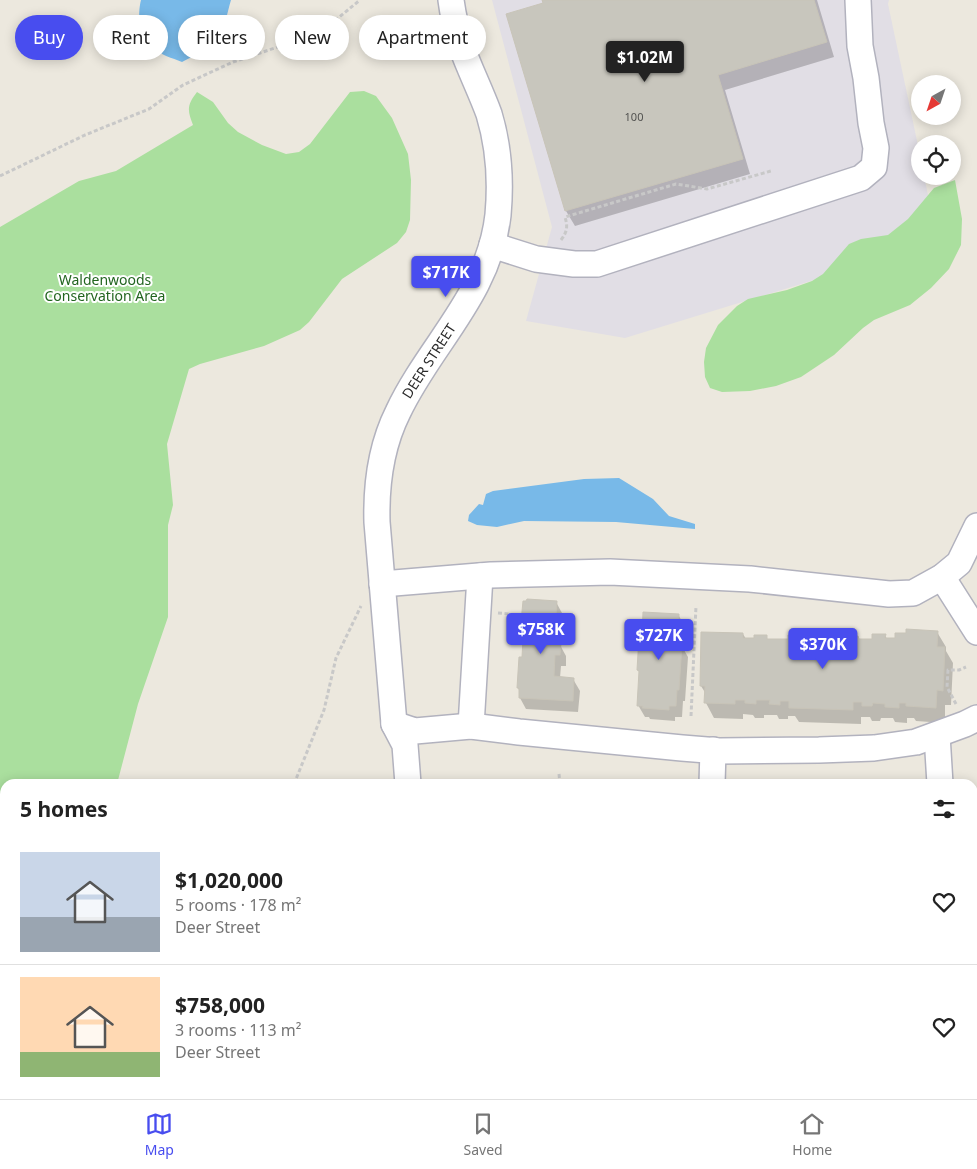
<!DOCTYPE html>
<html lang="en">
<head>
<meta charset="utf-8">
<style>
	:root { --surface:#fff; --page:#f6f6f6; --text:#222; --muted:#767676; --line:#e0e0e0; --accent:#484def }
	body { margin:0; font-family:"Noto Sans",sans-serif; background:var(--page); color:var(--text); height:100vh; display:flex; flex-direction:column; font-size:19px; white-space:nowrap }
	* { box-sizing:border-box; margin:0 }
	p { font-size:16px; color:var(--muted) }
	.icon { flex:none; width:28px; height:28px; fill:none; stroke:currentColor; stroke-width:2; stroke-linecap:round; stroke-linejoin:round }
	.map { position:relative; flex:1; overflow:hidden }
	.side { position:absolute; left:0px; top:779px; width:978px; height:321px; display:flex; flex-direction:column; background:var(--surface); border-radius:15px 15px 0 0; box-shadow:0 2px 12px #0003 }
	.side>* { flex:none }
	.guide { position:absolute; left:15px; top:15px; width:500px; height:45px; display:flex; gap:10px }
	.needle { width:32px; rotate:220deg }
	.tools { position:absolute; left:911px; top:75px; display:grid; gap:10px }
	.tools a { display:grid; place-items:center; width:50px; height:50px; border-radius:50%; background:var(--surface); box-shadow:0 2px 12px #0003; font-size:25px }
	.price { position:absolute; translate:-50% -42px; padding:0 11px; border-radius:5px; background:var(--accent); color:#fff; font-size:16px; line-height:32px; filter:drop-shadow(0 1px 2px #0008) }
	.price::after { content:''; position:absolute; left:50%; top:30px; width:15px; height:11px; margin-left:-8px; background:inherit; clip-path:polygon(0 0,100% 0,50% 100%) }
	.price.current { background:#222; color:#fff }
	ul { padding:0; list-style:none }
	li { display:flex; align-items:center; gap:15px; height:125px; padding:0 20px }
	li+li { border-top:1px solid var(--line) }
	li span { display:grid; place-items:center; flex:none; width:140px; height:100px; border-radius:0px; color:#555 }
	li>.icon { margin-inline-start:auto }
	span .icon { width:60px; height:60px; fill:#fffc; stroke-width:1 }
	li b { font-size:21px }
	h2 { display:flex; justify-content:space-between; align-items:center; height:60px; padding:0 20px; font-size:21px }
	.tag { padding:0 18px; border-radius:22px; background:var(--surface); box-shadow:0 2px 12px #0003; font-size:18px; line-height:45px }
	.tag.current { background:var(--accent); color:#fff }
	.dock { display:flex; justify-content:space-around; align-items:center; height:70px; border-top:1px solid var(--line); background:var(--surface); font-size:14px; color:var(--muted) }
	.dock a { display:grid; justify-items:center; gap:2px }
	.dock .current { color:var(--accent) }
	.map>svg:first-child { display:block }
	.industrial { fill:#e1dee5 }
	.green { fill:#aadf9e }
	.water { fill:#78b9e8 }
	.shadow { fill:#0003 }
	.building { fill:#c8c6bd; stroke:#c8c4b8 }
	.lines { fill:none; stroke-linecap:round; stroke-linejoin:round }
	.minor-casing { stroke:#b2b2be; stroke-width:28 }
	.path { stroke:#c8c8c8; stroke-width:3; stroke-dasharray:4 2.5; stroke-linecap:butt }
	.minor { stroke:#fff; stroke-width:25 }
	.labels { text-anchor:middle; stroke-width:4; stroke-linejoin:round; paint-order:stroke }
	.number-label { font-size:11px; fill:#525250 }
	.park-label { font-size:14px; fill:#22651f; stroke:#fff }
	.street-label { font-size:14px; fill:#2b2b2b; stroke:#fff }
</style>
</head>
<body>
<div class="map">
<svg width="977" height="1099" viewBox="0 0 977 1099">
	<rect width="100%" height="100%" fill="#ece8de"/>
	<polygon class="industrial" points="492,0 889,0 888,4 920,155 920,176 924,176 938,242 625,338 526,321 552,227"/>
	<g class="green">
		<path d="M364,91L376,96L392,118L408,154L411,180L410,220L406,232L397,243L342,279L309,322L300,330L264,346L200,364L189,369L167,444L173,505L168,525V617L138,704L117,784H5V1095H63L62,1099H0V227L79,181L116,171L193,125C187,110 187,105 197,92L213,102L228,123L238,132L262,145L286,154L299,152L310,144L350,92Z"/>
		<polygon points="955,180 962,219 961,245 949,269 931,288 910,305 874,320 863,328 834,355 801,377 776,386 750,391 722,392 710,388 705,377 704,362 706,348 718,325 737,306 748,299 787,290 812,281 823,274 849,244 861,239 888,235 908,219 934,188"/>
	</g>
	<g class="water">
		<path d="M141,0H231C227,13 225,30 216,41C208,51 193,56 182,62C172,58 161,55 153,48C139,37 137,16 141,0Z"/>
		<polygon points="619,478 653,499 669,516 695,524 695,529 616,522 524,521 497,527 477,525 468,521 469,515 479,504 483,505 486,494 493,491 584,479"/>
	</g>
	<g class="shadow">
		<polygon points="543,0 817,0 834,57 725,90 750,174 575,226 566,211 508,15 545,4"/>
		<polygon points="524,602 556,602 562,613 560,645 566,656 566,666 561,666 560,678 573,679 580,691 578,712 526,709 520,698 520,692 518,688 523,658 525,627 523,622"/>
		<polygon points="679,616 685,627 684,650 688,657 685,701 683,701 682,717 675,717 675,721 650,719 649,717 645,717 638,705 640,673 638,670"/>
		<polygon points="937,632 946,647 946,651 953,663 951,705 945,705 945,723 916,721 914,718 907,718 907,723 895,722 893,718 881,718 880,721 872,721 870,717 861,717 861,724 799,722 795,716 788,716 788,719 779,719 777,715 764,715 764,718 755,718 753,715 743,714 743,719 714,718 706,703 706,694 701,686 743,634 746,639 766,637 768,640 834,637 836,640 873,641 885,635 887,639 896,639"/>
	</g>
	<g class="building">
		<polygon points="542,0 814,0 827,42 718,75 743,159 565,211 506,14 543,3"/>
		<polygon points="527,599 557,601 554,643 561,643 560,655 555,655 554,676 574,678 573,701 519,698 519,688 517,688 519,657 522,657 524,622 521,622 523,601 526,601"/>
		<polygon points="643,612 679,614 678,644 682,644 679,690 677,690 676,706 669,706 669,710 642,708 643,706 637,706 639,671 637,670 639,637 642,637"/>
		<polygon points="906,629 938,631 937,647 945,647 943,691 937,690 936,708 906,706 906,703 899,703 899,708 885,707 885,704 873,703 872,706 862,706 862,702 853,702 853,710 789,708 789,701 780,701 780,705 769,704 770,700 756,700 756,704 745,703 745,700 735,700 735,704 704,703 705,686 700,686 701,632 743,633 743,638 754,638 754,635 767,635 767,639 788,639 788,635 834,636 834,639 849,639 849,636 858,636 859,639 872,639 872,634 886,634 885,638 895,638 895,633 906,633"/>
	</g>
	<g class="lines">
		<defs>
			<g id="minor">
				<polyline points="492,245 536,259 574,264 597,264 861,178 874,167 876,148 871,123 866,78 860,46 858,0"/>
				<polyline points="942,577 977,632"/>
				<polyline points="382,584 491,575 610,572 750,579 889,594 913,593 942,577 959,563 977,526"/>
				<polyline points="394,724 415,731 471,726 519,732 682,748 719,751 819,750 874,748 916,742 965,724 977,718"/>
				<polyline points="471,726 480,576"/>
				<polyline points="937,735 940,784"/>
				<path d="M408,784L405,745L394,724L377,522C376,485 381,446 398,412C430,344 489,295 498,215C501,182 499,147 489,114C481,92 470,70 462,48C457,32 453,16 451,0"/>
				<polyline points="712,784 713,750"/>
				<polyline points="398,1099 401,1095"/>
			</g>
		</defs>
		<use href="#minor" class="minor-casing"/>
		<g class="path">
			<polyline points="0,176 85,135 149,109 183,85 233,62 281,46 332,23 360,0"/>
			<path d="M561,240C567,232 568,227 565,217L676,184L707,189L771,171"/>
			<polyline points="498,613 510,614"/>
			<polyline points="956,704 947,687 948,670 959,670 966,667"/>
			<polyline points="691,716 696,606"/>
			<polyline points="559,774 560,784"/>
			<polyline points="294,784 324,710 336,658 361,606"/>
			<polyline points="223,1099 223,1095"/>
		</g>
		<use href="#minor" class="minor"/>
	</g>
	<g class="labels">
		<g class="number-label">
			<text x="634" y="121">100</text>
		</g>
		<g class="park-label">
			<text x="105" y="285">Waldenwoods<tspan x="105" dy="16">Conservation Area</tspan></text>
		</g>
		<g class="street-label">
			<text transform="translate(429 361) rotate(-57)" y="5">DEER STREET</text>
		</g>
	</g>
</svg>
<div class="tools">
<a><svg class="needle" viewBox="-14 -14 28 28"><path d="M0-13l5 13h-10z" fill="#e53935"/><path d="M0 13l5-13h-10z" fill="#767676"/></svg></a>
<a><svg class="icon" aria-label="locate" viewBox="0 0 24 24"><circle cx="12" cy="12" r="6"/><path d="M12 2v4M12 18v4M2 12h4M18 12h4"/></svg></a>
</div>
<b class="price current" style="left:645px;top:83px">$1.02M</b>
<b class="price" style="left:446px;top:298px">$717K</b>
<b class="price" style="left:541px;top:655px">$758K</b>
<b class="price" style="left:659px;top:661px">$727K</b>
<b class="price" style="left:823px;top:670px">$370K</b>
<div class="guide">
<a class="tag current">Buy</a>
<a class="tag">Rent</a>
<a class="tag">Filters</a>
<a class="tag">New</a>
<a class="tag">Apartment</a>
</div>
<section class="side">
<h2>5 homes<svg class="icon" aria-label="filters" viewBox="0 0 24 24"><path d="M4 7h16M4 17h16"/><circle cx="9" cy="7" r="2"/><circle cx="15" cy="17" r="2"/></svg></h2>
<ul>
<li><span style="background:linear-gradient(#c9d6e8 65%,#9aa5b1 0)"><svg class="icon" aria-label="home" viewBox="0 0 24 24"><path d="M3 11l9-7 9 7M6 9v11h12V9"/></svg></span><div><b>$1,020,000</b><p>5 rooms · 178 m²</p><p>Deer Street</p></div><svg class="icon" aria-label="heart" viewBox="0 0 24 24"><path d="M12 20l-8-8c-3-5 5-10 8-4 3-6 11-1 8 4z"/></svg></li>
<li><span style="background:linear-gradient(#ffd9b3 75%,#8fb573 0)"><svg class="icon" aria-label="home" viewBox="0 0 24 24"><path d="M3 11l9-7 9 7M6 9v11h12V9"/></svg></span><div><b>$758,000</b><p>3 rooms · 113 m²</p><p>Deer Street</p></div><svg class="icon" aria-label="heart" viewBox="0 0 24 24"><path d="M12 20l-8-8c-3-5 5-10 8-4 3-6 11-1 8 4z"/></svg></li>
</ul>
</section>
</div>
<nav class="dock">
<a class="current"><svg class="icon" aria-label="map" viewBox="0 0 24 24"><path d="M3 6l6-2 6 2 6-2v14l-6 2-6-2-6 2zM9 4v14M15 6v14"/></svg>Map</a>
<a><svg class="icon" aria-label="saved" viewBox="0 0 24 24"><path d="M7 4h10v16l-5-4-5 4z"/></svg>Saved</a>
<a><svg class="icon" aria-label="home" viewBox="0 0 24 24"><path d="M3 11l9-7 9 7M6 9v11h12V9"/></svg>Home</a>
</nav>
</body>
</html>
